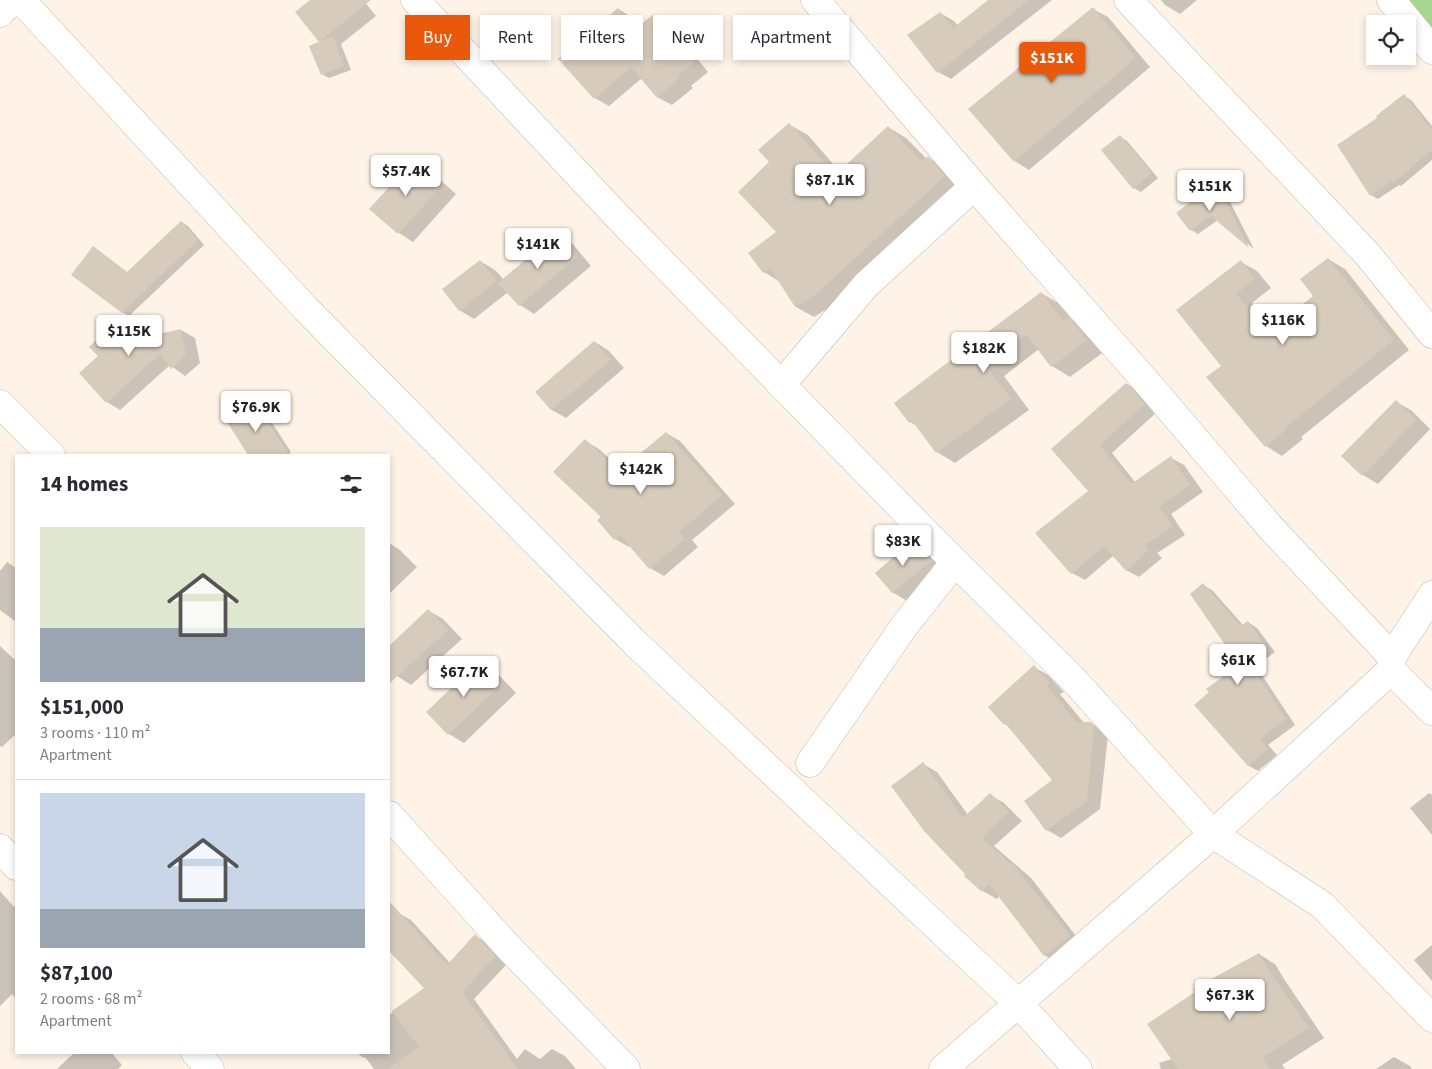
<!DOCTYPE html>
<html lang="en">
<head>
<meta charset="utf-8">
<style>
	:root { --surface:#fff; --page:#f7f7f7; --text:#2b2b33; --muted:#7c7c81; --line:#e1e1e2; --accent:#ea580c }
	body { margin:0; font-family:"Source Sans 3",sans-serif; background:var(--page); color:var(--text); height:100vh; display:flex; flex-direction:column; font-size:19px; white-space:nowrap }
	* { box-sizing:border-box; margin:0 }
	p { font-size:16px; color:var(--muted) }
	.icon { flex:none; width:28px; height:28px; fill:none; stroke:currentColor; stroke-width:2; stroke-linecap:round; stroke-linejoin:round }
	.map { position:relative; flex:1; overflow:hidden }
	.drawer { position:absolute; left:15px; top:454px; width:375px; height:600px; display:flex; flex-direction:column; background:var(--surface); border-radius:0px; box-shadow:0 2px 8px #0003 }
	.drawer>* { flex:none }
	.hud { position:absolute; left:405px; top:15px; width:475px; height:45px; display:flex; gap:10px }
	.buttons { position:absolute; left:1366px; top:15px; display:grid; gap:10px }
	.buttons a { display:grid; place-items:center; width:50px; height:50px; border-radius:0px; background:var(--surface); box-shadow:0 2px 8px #0003; font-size:25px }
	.price { position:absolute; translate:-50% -42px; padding:0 11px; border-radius:5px; background:#fff; color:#222; font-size:16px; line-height:32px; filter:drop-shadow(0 1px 2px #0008) }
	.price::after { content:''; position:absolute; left:50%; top:30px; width:15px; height:11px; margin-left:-8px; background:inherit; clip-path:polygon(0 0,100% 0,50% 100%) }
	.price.selected { background:var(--accent); color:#fff }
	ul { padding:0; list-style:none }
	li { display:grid; align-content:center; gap:10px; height:265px; padding:0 25px }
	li+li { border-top:1px solid var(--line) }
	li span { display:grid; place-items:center; height:155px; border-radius:0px; color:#555 }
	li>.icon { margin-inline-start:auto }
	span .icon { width:90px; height:90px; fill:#fffc; stroke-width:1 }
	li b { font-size:21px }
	h2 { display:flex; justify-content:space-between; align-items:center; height:60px; padding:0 25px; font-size:21px }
	.tag { padding:0 18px; border-radius:0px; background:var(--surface); box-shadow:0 2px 8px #0003; font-size:18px; line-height:45px }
	.tag.selected { background:var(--accent); color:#fff }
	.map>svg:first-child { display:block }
	.green { fill:#a7d690 }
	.shadow { fill:#0003 }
	.building { fill:#d7ccbc }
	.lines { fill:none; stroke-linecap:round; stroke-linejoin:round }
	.street-casing { stroke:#c8bbac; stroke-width:29 }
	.street { stroke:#fff; stroke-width:28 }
</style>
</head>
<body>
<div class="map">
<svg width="1432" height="1069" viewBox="0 0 1432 1069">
	<rect width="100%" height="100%" fill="#fef3e6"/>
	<polygon class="green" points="1401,0 1432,0 1432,37"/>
	<g class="shadow">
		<polygon points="312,0 363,0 376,16 341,44 351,70 329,78 322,74 322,42 319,41"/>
		<polygon points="990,0 1052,0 951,79 938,72 940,13 954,21 958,26"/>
		<polygon points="1161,0 1197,0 1180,14 1165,5"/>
		<polygon points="618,9 633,18 640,27 654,16 669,24 708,72 691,86 693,88 672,105 657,97 642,78 609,106 595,98"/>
		<polygon points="1093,9 1108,17 1150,67 1029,170 1015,161 970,109"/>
		<polygon points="1404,96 1411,100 1432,126 1432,160 1401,186 1399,185 1378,199 1371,195 1379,118"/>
		<polygon points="790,125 808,135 840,172 888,127 906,138 927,159 928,158 947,168 963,187 835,304 814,317 796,307 780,282 764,272 750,253 778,233 771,162"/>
		<polygon points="1120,137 1127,141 1158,178 1141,192 1134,188"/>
		<polygon points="415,162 429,170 456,194 413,242 399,233"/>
		<polygon points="1216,184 1223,188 1254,249 1218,220 1198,234 1191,230 1178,213"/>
		<polygon points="181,222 188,226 204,245 129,316 122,312 94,247 128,273"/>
		<polygon points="557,235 572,243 591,266 534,314 520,305 508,292 474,319 459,310 480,261 495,270 504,280"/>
		<polygon points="1328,259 1345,269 1409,350 1301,437 1303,439 1282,456 1266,446 1223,366 1241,262 1257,271 1271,288 1252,303 1272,330 1315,297"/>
		<polygon points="1041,293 1060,304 1072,320 1087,329 1105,351 1070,377 1052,366 1039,349 1004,376 1029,410 955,463 937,452 917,426 910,422"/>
		<polygon points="181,330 195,338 200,363 185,376 170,365 120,410 107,402 158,335"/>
		<polygon points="595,342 609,351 624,368 566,418 552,410 537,392"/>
		<polygon points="1127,384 1140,392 1157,412 1112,453 1135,482 1171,458 1184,465 1203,492 1171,514 1185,535 1157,553 1162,558 1139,577 1126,570 1114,555 1085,580 1072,573 1090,491 1053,449"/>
		<polygon points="1396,402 1411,410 1430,429 1378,484 1363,475 1343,456"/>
		<polygon points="256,405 263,409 291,452 288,455 249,455"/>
		<polygon points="666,433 680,441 735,504 692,540 698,547 664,576 650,568 631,546 629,547 615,539 599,520 603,517 585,441 599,449 622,470"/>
		<polygon points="912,542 927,551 944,570 907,601 892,592"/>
		<polygon points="389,543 400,550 417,567 389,594"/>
		<polygon points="7,562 16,568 16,622 0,610 0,571"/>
		<polygon points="1203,585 1212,590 1243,625 1248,622 1257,628 1275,652 1256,666 1295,725 1268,745 1277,755 1258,771 1249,766 1196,705 1241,665"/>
		<polygon points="429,611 443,619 462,639 411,685 397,676 389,668 389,647"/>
		<polygon points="0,646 16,661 16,734 2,747 0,746"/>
		<polygon points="481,662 495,671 516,693 464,743 449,734"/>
		<polygon points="1034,667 1048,675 1064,692 1060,694 1084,723 1091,723 1108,735 1100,809 1061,838 1047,830 1054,780 1009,726 1004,724"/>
		<polygon points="923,764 937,772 968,815 990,795 1004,803 1022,821 994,846 1031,878 1083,945 1058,963 1044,955 999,896 997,899 983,891 967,874"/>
		<polygon points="1429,793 1432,795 1432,835 1410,808"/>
		<polygon points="0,891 14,907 16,905 16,999 12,994 0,1006"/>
		<polygon points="398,913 411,920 450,963 475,936 488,943 507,964 474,999 517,1059 525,1049 540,1059 552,1049 565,1056 576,1069 374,1069 365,1057 364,1058 355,1052 389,1052 389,1015 426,988 389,949 389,921"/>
		<polygon points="1432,945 1432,981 1414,960"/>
		<polygon points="1259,954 1275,964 1284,979 1324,1038 1282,1065 1285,1069 1161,1069 1159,1063 1172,1059"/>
		<polygon points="75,1052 111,1052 122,1065 118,1069 57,1069"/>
		<polygon points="1394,1057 1410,1066 1412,1069 1376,1069"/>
	</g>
	<g class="building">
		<polygon points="310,0 371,0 319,42 295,12"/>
		<polygon points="988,0 1029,0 937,73 907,35 940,12 953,28"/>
		<polygon points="1093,7 1136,58 1014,162 968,109"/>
		<polygon points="618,8 635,29 654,14 694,63 677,77 679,79 657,98 631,67 594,99 558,59"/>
		<polygon points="333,36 344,66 321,75 309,46"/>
		<polygon points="1404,94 1432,130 1432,150 1393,183 1392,181 1370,196 1337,145 1377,118 1376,116"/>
		<polygon points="789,123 835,175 888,126 922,162 928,156 945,176 816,294 795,307 770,268 763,273 748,253 776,232 738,192 769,162 758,150"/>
		<polygon points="1120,135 1152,173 1133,189 1101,150"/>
		<polygon points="414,160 442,185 398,234 369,209"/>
		<polygon points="1216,182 1249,248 1211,216 1190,231 1176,213"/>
		<polygon points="181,221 198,240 122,313 71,275 93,246 127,272"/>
		<polygon points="557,233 577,257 519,306 498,283"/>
		<polygon points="1328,258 1394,340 1286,427 1287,429 1265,447 1206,377 1221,366 1176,310 1241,260 1255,279 1236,294 1267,332 1313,296 1300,279"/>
		<polygon points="480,260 497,281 459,311 442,289"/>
		<polygon points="1041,292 1063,321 1068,317 1087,340 1051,367 1026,334 986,365 1011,399 936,453 912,421 909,423 894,403"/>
		<polygon points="116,322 158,334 181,329 186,355 171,369 160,354 106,403 79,373 98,356 89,347"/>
		<polygon points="594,341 611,359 608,362 609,362 551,410 535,392"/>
		<polygon points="1126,383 1145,404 1100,445 1131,484 1171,456 1190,485 1159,507 1173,527 1145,545 1149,550 1126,571 1104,546 1071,574 1035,533 1088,491 1051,449"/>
		<polygon points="1396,400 1416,420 1362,476 1341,456"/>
		<polygon points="256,403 289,455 248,455 227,422"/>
		<polygon points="666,432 722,495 679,532 685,539 649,569 620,535 614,540 597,520 601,517 553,472 585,439 619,471"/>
		<polygon points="912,541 931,561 892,593 875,573"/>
		<polygon points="1203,583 1240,626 1248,621 1266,647 1248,661 1286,719 1260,739 1268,749 1248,766 1194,705 1209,692 1206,689 1239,665 1190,594"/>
		<polygon points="428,609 448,630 389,684 389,646"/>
		<polygon points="480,661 502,684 448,735 426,712"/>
		<polygon points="1034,665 1050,683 1047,686 1076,722 1091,722 1094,726 1087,801 1046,831 1024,801 1052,780 1005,723 1004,725 988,707"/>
		<polygon points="923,762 963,818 990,793 1009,812 982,838 1017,869 1070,936 1044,956 989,884 982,892 964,876 965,874 924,831 891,786"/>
		<polygon points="389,901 447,965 475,934 495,956 462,992 518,1069 388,1069 419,1047 392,1011 424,988 389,951"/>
		<polygon points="1259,953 1268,969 1309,1028 1262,1058 1271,1069 1178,1069 1147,1024 1195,992 1193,989"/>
	</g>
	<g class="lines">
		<defs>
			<g id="street">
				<polyline points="21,0 306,309 634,642 1019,1004 1078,1069"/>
				<polyline points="415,0 617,216 932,539 1072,678 1213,834 1322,905 1432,1018"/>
				<polyline points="815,0 974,186 1150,386 1270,527 1392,657"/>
				<polyline points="1128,0 1368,255 1432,334"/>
				<polyline points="1391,0 1432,50"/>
				<polyline points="0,13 13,0"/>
				<polyline points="781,385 866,285 974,186"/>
				<polyline points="0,404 51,455"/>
				<polyline points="1391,670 1432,711"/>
				<polyline points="810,763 905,625 955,562"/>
				<polyline points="389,815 510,949 626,1069"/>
				<polyline points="0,848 16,866"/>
				<polyline points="195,1052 210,1069"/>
				<polyline points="943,1069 1213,834 1391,670 1392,657 1432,595"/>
			</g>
		</defs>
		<use href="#street" class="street-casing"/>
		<use href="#street" class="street"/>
	</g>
</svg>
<div class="buttons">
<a><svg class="icon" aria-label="locate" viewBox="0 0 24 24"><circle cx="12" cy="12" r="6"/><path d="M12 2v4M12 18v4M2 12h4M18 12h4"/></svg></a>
</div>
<b class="price selected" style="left:1052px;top:84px">$151K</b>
<b class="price" style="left:406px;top:197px">$57.4K</b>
<b class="price" style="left:830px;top:206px">$87.1K</b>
<b class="price" style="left:1210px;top:212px">$151K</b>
<b class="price" style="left:538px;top:270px">$141K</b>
<b class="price" style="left:1283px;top:346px">$116K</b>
<b class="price" style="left:129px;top:357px">$115K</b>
<b class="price" style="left:984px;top:374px">$182K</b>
<b class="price" style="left:256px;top:433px">$76.9K</b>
<b class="price" style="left:641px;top:495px">$142K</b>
<b class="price" style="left:903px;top:567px">$83K</b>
<b class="price" style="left:1238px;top:686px">$61K</b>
<b class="price" style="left:464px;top:698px">$67.7K</b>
<b class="price" style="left:1230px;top:1021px">$67.3K</b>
<div class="hud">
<a class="tag selected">Buy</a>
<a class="tag">Rent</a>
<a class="tag">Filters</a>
<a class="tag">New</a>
<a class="tag">Apartment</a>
</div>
<section class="drawer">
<h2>14 homes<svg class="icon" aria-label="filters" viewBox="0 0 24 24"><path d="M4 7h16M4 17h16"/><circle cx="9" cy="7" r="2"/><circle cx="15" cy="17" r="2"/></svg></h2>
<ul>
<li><span style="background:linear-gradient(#dfe7d0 65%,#9aa5b1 0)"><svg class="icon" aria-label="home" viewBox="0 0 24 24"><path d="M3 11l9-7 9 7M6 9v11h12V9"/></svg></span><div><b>$151,000</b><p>3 rooms · 110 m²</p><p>Apartment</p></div></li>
<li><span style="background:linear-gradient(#c9d6e8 75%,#9aa5b1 0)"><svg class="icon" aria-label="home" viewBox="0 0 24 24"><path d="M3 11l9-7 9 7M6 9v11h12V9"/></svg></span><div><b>$87,100</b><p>2 rooms · 68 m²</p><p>Apartment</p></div></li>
</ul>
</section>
</div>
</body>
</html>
